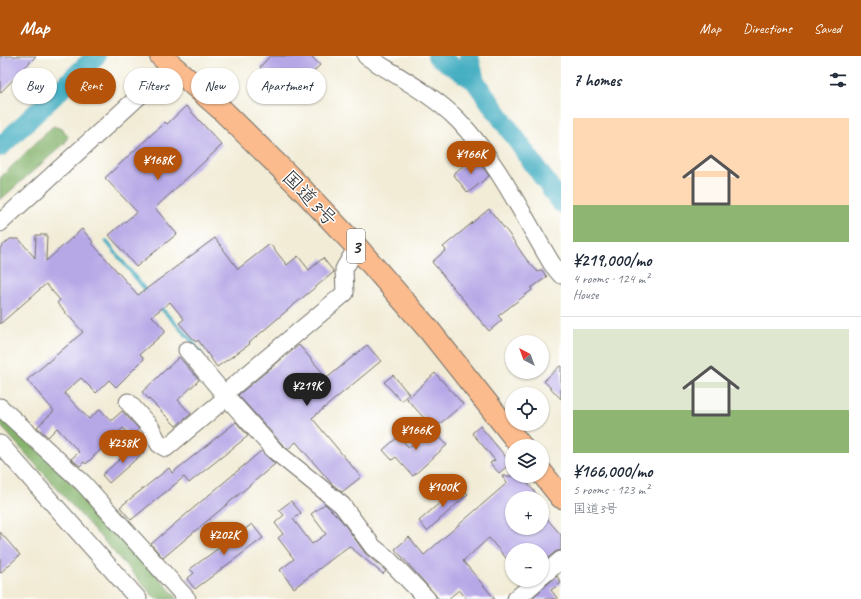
<!DOCTYPE html>
<html lang="en">
<head>
<meta charset="utf-8">
<style>
	:root { --surface:#fff; --page:#f2f2f3; --text:#1f2937; --muted:#747a83; --line:#e0e1e3; --accent:#b45309 }
	body { margin:0; font-family:Caveat,"Klee One",sans-serif; background:var(--page); color:var(--text); height:100vh; display:flex; flex-direction:column; font-size:15px; white-space:nowrap }
	* { box-sizing:border-box; margin:0 }
	p { font-size:13px; color:var(--muted) }
	.icon { flex:none; width:22px; height:22px; fill:none; stroke:currentColor; stroke-width:2; stroke-linecap:round; stroke-linejoin:round }
	.map { position:relative; flex:1; overflow:hidden }
	.details { display:flex; flex-direction:column; background:var(--surface); width:300px }
	.details>* { flex:none }
	.hud { position:absolute; left:12px; top:12px; width:380px; height:36px; display:flex; gap:8px }
	.needle { width:26px; rotate:319deg }
	.fabs { position:absolute; left:505px; top:279px; display:grid; gap:8px }
	.fabs a { display:grid; place-items:center; width:44px; height:44px; border-radius:50%; background:var(--surface); box-shadow:0 1px 3px #0004; font-size:20px }
	.price { position:absolute; translate:-50% -34px; padding:0 9px; border-radius:14px; background:var(--accent); color:#fff; font-size:13px; line-height:26px; filter:drop-shadow(0 1px 2px #0008) }
	.price::after { content:''; position:absolute; left:50%; top:24px; width:12px; height:9px; margin-left:-6px; background:inherit; clip-path:polygon(0 0,100% 0,50% 100%) }
	.price.on { background:#222; color:#fff }
	ul { padding:0; list-style:none }
	li { display:grid; align-content:center; gap:8px; height:212px; padding:0 12px }
	li+li { border-top:1px solid var(--line) }
	li span { display:grid; place-items:center; height:124px; border-radius:0px; color:#555 }
	li>.icon { margin-inline-start:auto }
	span .icon { width:72px; height:72px; fill:#fffc; stroke-width:1 }
	li b { font-size:17px }
	h2 { display:flex; justify-content:space-between; align-items:center; height:48px; padding:0 12px; font-size:17px }
	.pill { padding:0 14px; border-radius:18px; background:var(--surface); box-shadow:0 1px 3px #0004; font-size:14px; line-height:36px }
	.pill.on { background:var(--accent); color:#fff }
	header { display:flex; align-items:center; gap:24px; box-sizing:border-box; height:56px; padding:0 20px; background:var(--accent); color:#fff }
	header strong { font-size:19px }
	nav { display:flex; gap:22px; margin-inline-start:auto; font-size:14px }
	main { display:flex; flex:1; min-height:0 }
	.map>svg:first-child { display:block }
	.forest { fill:#86b46d; stroke:#58704c }
	.lines { fill:none; stroke-linecap:round; stroke-linejoin:round }
	.stream { stroke:#41acc0; stroke-width:3.5 }
	.river { stroke:#41acc0; stroke-width:20 }
	.building { fill:#b6a7e6 }
	.minor-casing { stroke:#716f67; stroke-width:19 }
	.highway-casing { stroke:#716f67; stroke-width:24 }
	.minor { stroke:#fff; stroke-width:17 }
	.highway { stroke:#fbbb8d; stroke-width:22 }
	.labels { text-anchor:middle; stroke-width:3; stroke-linejoin:round; paint-order:stroke }
	.shield { fill:#fff; stroke:#6b6b6b; stroke-width:1 }
	.shield-label { font-size:19px; font-weight:bold; fill:#2b2b2b }
	.street-label { font-size:20px; fill:#2b2b2b; stroke:#fff }
</style>
</head>
<body>
<header>
<strong>Map</strong>
<nav><a>Map</a><a>Directions</a><a>Saved</a></nav>
</header>
<main>
<div class="map">
<svg width="561" height="543" viewBox="0 0 561 543">
	<rect width="100%" height="100%" fill="#fff"/>
	<filter id="ink" filterUnits="userSpaceOnUse"><feTurbulence type="fractalNoise" baseFrequency=".025" numOctaves="2"/><feDisplacementMap in="SourceGraphic" scale="8" xChannelSelector="R" yChannelSelector="G"/><feConvolveMatrix kernelMatrix="1 2 1 2 8 2 1 2 1" color-interpolation-filters="sRGB"/></filter>
	<filter id="wash" filterUnits="userSpaceOnUse"><feTurbulence type="fractalNoise" baseFrequency=".012" numOctaves="4" result="noise"/><feDisplacementMap in="SourceGraphic" scale="16" xChannelSelector="R" yChannelSelector="G"/><feGaussianBlur stdDeviation="0.9" result="paint"/><feColorMatrix in="noise" values="0 0 0 0 0 0 0 0 0 0 0 0 0 0 0 0 0 1.4 0 .05"/><feComposite in="paint" operator="in"/></filter>
	<g filter="url(#wash)">
		<rect width="100%" height="100%" fill="#f2ecd7"/>
		<g class="forest">
			<polygon points="53,70 62,73 68,79 65,87 0,144 0,122"/>
			<polygon points="0,358 91,446 178,543 156,543 0,369"/>
		</g>
		<g class="lines">
			<g class="stream">
				<polyline points="106,185 147,236"/>
				<polyline points="159,250 192,285 203,301"/>
			</g>
			<g class="river">
				<polyline points="437,0 475,25 561,147"/>
				<polyline points="469,0 475,25"/>
				<polyline points="0,91 96,0"/>
			</g>
		</g>
		<g id="blocks">
			<g class="building">
				<polygon points="0,0 36,0 0,37"/>
				<polygon points="270,0 311,0 320,9 300,30 286,17 276,27 260,11"/>
				<polygon points="186,50 222,89 155,152 177,178 136,211 109,179 137,156 105,122 165,66 167,68"/>
				<polygon points="475,100 489,120 468,137 453,118"/>
				<polygon points="489,153 509,178 526,203 538,216 542,214 547,221 531,232 532,234 498,260 502,264 489,275 432,206 446,194 443,191"/>
				<polygon points="82,173 93,186 92,187 138,239 215,182 238,213 270,188 287,209 298,200 309,214 323,202 334,216 290,252 249,287 250,288 217,311 198,284 196,286 179,267 184,263 170,246 152,260 166,275 140,298 144,303 116,331 109,324 96,337 81,322 64,337 89,363 100,353 111,365 122,355 139,373 131,381 123,372 86,408 84,406 80,410 71,403 79,396 57,372 48,381 37,371 54,355 27,324 83,276 57,247 60,244 46,228 0,268 0,192 10,183 19,183 35,202 36,179 47,179 46,205"/>
				<polygon points="299,289 327,322 367,289 381,305 312,362 361,421 342,436 332,428 296,386 288,393 282,388 238,339"/>
				<polygon points="179,301 199,324 178,344 191,358 176,370 142,336"/>
				<polygon points="561,309 561,343 544,325"/>
				<polygon points="435,317 463,348 434,373 407,343"/>
				<polygon points="393,319 409,338 401,345 384,326"/>
				<polygon points="236,366 248,380 189,427 184,421 131,464 120,451 169,412 172,417"/>
				<polygon points="480,370 511,407 499,417 490,407 495,404 472,377"/>
				<polygon points="431,372 447,389 413,420 396,401 392,404 383,394 399,380 409,392"/>
				<polygon points="137,388 144,396 109,427 102,419"/>
				<polygon points="261,395 275,408 163,502 151,488"/>
				<polygon points="502,420 521,420 540,442 512,442 512,472 542,472 542,457 561,479 561,494 555,496 542,507 542,494 512,494 512,509 489,482 463,505 495,543 467,543 459,534 448,543 439,543 395,493 409,481 424,499 507,427"/>
				<polygon points="460,429 468,438 427,475 419,465"/>
				<polygon points="291,445 301,457 293,463 312,488 326,478 311,458 325,448 342,465 365,497 386,515 383,518 349,490 294,532 280,514 294,503 278,482 283,478 275,467 284,459 279,454"/>
				<polygon points="252,468 263,482 195,533 187,523 194,517 190,513"/>
				<polygon points="0,476 20,499 0,517"/>
				<polygon points="557,520 561,527 551,534 558,543 535,543 533,541"/>
			</g>
		</g>
	</g>
	<g filter="url(#ink)">
		<use href="#blocks" fill-opacity="0" stroke="#716f67" stroke-width="1"/>
		<g class="lines">
			<defs>
				<g id="minor">
					<path d="M366,0C397,20 432,38 458,64C498,106 523,160 552,208L561,219"/>
					<polyline points="0,167 171,11"/>
					<polyline points="187,294 224,338 345,237 344,213 357,191"/>
					<polyline points="224,338 275,395 342,449 373,491 388,503 427,543"/>
					<polyline points="128,346 151,372 159,388 166,392 227,341"/>
					<polyline points="0,351 83,427 187,543"/>
					<polyline points="0,388 138,543"/>
					<polyline points="542,520 561,504"/>
					<polyline points="516,543 538,524"/>
				</g>
				<g id="highway">
					<polyline points="161,0 221,53 298,129 354,188 429,274 521,390"/>
					<polyline points="542,417 561,441"/>
				</g>
			</defs>
			<use href="#minor" class="minor-casing"/>
			<use href="#highway" class="highway-casing"/>
			<use href="#minor" class="minor"/>
			<use href="#highway" class="highway"/>
		</g>
	</g>
	<g class="labels">
		<rect class="shield" x="347" y="173" width="18" height="34" rx="3"/>
		<g class="shield-label">
			<text x="356" y="197">3</text>
		</g>
		<g class="street-label">
			<text transform="translate(310 142) rotate(46)" y="7">国道3号</text>
		</g>
	</g>
</svg>
<div class="fabs">
<a><svg class="needle" viewBox="-14 -14 28 28"><path d="M0-13l5 13h-10z" fill="#e53935"/><path d="M0 13l5-13h-10z" fill="#747a83"/></svg></a>
<a><svg class="icon" aria-label="locate" viewBox="0 0 24 24"><circle cx="12" cy="12" r="6"/><path d="M12 2v4M12 18v4M2 12h4M18 12h4"/></svg></a>
<a><svg class="icon" aria-label="layers" viewBox="0 0 24 24"><path d="M12 4l9 5-9 5-9-5zM3 14l9 5 9-5"/></svg></a>
<a>+</a>
<a>−</a>
</div>
<b class="price" style="left:471px;top:119px">¥166K</b>
<b class="price" style="left:158px;top:125px">¥168K</b>
<b class="price on" style="left:307px;top:351px">¥219K</b>
<b class="price" style="left:416px;top:395px">¥166K</b>
<b class="price" style="left:123px;top:408px">¥258K</b>
<b class="price" style="left:443px;top:452px">¥100K</b>
<b class="price" style="left:224px;top:500px">¥202K</b>
<div class="hud">
<a class="pill">Buy</a>
<a class="pill on">Rent</a>
<a class="pill">Filters</a>
<a class="pill">New</a>
<a class="pill">Apartment</a>
</div>
</div>
<section class="details">
<h2>7 homes<svg class="icon" aria-label="filters" viewBox="0 0 24 24"><path d="M4 7h16M4 17h16"/><circle cx="9" cy="7" r="2"/><circle cx="15" cy="17" r="2"/></svg></h2>
<ul>
<li><span style="background:linear-gradient(#ffd9b3 70%,#8fb573 0)"><svg class="icon" aria-label="home" viewBox="0 0 24 24"><path d="M3 11l9-7 9 7M6 9v11h12V9"/></svg></span><div><b>¥219,000/mo</b><p>4 rooms · 124 m²</p><p>House</p></div></li>
<li><span style="background:linear-gradient(#dfe7d0 65%,#8fb573 0)"><svg class="icon" aria-label="home" viewBox="0 0 24 24"><path d="M3 11l9-7 9 7M6 9v11h12V9"/></svg></span><div><b>¥166,000/mo</b><p>5 rooms · 123 m²</p><p>国道3号</p></div></li>
</ul>
</section>
</main>
</body>
</html>
